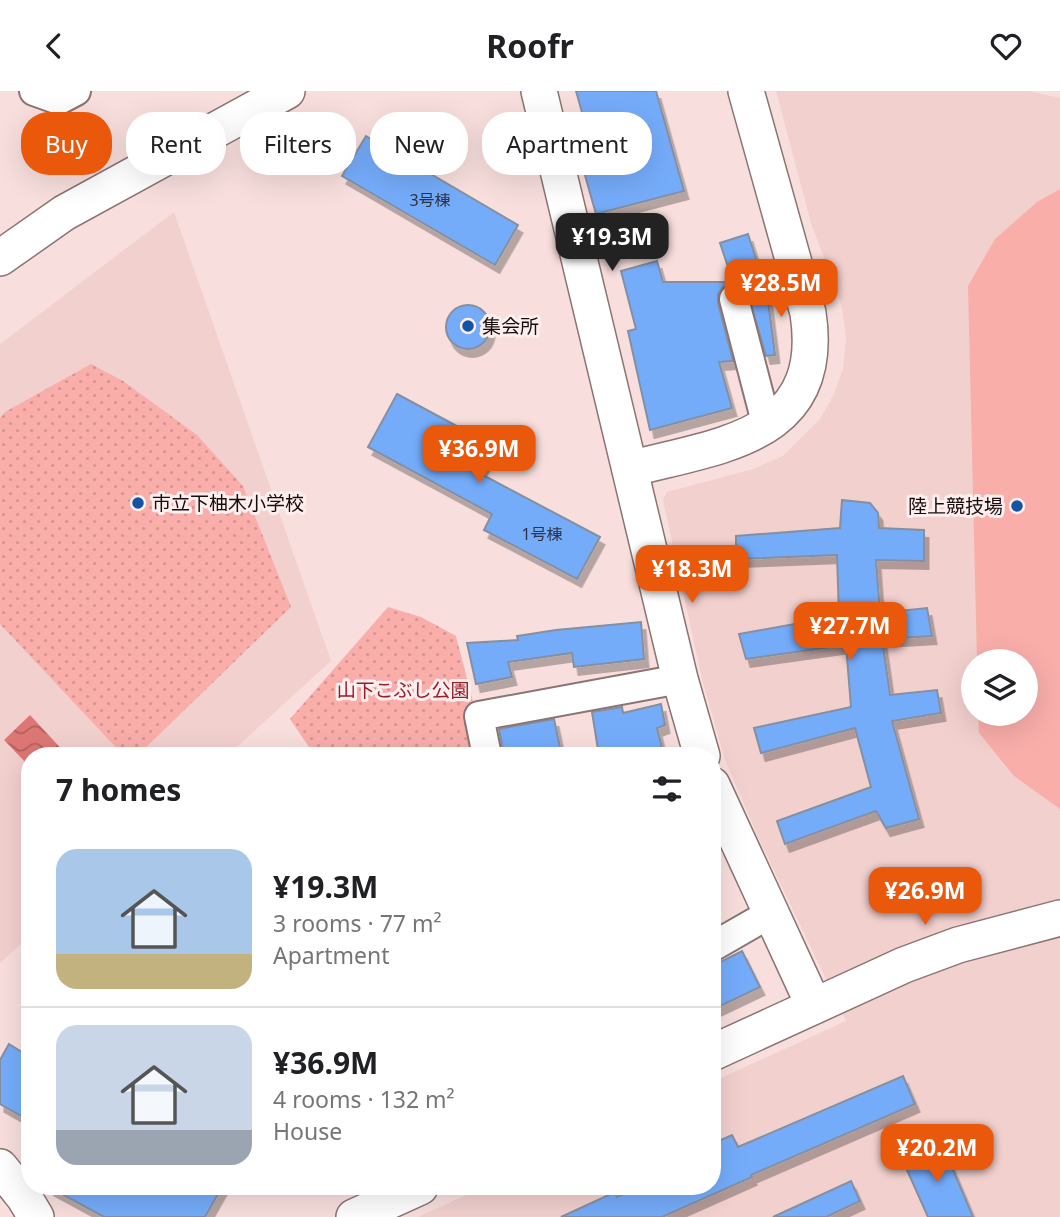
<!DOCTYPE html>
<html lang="en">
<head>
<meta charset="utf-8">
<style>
	:root { --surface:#fff; --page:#f6f6f6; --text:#202124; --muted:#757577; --line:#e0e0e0; --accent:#ea580c }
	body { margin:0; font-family:"Noto Sans","Noto Sans JP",sans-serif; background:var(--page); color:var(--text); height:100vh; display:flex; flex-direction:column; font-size:26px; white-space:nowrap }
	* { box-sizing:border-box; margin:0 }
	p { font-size:23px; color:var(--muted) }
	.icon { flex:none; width:38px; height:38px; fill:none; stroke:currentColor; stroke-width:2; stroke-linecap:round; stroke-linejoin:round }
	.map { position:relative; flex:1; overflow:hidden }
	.panel { position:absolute; left:21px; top:656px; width:700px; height:448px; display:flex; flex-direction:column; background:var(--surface); border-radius:28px; box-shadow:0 7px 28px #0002 }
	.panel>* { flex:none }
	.hud { position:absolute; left:21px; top:21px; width:700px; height:63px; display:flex; gap:14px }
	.fabs { position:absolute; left:961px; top:558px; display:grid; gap:14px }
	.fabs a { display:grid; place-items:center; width:77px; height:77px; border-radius:50%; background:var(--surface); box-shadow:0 7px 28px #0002; font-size:35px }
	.price { position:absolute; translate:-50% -60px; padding:0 16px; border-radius:14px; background:var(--accent); color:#fff; font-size:23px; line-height:46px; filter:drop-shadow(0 2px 4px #0008) }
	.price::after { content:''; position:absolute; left:50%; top:42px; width:21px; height:16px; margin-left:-10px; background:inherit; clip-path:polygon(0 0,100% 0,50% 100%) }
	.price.on { background:#222; color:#fff }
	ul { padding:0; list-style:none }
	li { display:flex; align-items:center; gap:21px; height:175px; padding:0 35px }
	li+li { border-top:2px solid var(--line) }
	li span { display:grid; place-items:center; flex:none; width:196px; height:140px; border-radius:21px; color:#555 }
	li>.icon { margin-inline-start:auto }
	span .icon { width:84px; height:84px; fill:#fffc; stroke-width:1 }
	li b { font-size:30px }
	h2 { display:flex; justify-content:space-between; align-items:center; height:84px; padding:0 35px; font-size:30px }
	.tag { padding:0 24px; border-radius:28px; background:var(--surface); box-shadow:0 7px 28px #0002; font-size:24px; line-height:63px }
	.tag.on { background:var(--accent); color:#fff }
	header { display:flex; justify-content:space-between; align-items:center; height:91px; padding:0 35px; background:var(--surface); font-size:32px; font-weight:700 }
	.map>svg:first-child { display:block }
	.built { fill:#f2d0ce; fill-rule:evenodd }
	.park { fill:url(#park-dots) }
	.garden { fill:#f9aeaa }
	.water { fill:url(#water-waves) }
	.building { fill:#75acfa; stroke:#8490a1; stroke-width:2; filter:url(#shadow) }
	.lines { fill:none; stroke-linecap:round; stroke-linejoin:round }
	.minor-casing { stroke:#8b7473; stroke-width:32 }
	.tertiary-casing { stroke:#8b7473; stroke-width:38 }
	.minor { stroke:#fff; stroke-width:28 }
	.tertiary { stroke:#fff; stroke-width:35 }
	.poi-dot { fill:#1354a4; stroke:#feefee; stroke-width:2.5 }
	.labels { text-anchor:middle; stroke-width:6; stroke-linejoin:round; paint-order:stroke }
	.number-label { font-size:16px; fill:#2d3448 }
	.poi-label { font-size:19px; fill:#150c0c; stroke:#feefee; text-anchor:start }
	.park-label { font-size:19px; fill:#981d28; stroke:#feefee }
</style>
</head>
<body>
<header><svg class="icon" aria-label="back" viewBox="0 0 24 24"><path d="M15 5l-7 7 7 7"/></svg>Roofr<svg class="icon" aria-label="heart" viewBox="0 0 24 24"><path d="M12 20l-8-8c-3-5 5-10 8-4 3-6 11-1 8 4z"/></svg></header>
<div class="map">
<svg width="1060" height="1126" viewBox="0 0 1060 1126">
	<defs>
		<pattern id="park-dots" width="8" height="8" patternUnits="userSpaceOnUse" patternTransform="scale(1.75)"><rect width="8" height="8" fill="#f9aeaa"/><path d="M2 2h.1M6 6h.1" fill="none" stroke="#d59491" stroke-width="1.8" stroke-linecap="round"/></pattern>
		<pattern id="water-waves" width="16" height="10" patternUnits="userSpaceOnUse" patternTransform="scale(1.75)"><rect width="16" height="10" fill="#dd7775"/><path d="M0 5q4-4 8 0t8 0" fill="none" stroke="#b2605e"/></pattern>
		<filter id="shadow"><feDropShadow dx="4.5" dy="8" stdDeviation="0" flood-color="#0004"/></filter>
	</defs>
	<rect width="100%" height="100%" fill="#f8dfdd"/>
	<g class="built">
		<path d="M776,0H1029L1060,7V1126H418L484,1096H712V991L846,930L758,746L724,666L702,588L663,409L667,401L753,378L783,365L820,328L833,305L843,278L846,247L842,216L811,132ZM973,570H1026V623H973Z"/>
		<polygon points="174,121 331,570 227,665 30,665 30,845 0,872 0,253"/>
	</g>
	<g class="park">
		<polygon points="91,273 123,290 197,344 243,395 291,516 137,665 124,665 0,533 0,327 5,321"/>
		<polygon points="388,516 421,526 456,545 487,665 315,665 290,628"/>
	</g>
	<polygon class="garden" points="1060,98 1060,718 1014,685 979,642 978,623 1026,623 1026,570 977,570 968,195 995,148 1037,111"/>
	<polygon class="water" points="30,624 68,665 30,665 30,676 4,649"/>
	<g class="building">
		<polygon points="576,0 656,0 684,100 596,123 573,42 587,39"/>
		<polygon points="366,45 518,134 495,174 342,85"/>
		<polygon points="748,143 767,202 775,264 766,265 746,197 738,192 731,192 723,196 718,203 718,212 733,270 719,271 732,317 650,339 628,240 636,238 621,180 657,170 663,191 733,191 720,152"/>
		<circle cx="468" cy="236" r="22"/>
		<polygon points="397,303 494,355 479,382 600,446 577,488 484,439 492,423 368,356"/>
		<polygon points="842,409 870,412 878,422 879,437 924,439 924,470 876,469 880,522 927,517 932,545 882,548 890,604 937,599 941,622 892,630 919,728 886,737 876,720 785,753 777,730 871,696 855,637 761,662 754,637 851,616 846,554 746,568 739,543 839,525 837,464 736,468 736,445 840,437"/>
		<polygon points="641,531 644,568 574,576 572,562 508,571 512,586 476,593 467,552 518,549 517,545 556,539"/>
		<polygon points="661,613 665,634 657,637 664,665 599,665 592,621 622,616 623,622"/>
		<polygon points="554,628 561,661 541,665 504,665 499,638"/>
		<polygon points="742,860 760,896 712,919 712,875"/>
		<polygon points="9,953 30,966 30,1030 0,1013 0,969"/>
		<polygon points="903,985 915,1013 751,1084 752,1086 662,1126 561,1126 615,1101 617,1106 640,1096 712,1096 712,1053 732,1044 738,1056"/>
		<polygon points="942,1053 973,1126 928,1126 903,1070"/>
		<polygon points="851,1090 860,1110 826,1126 773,1126"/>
		<polygon points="49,1096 222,1096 205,1126 104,1126"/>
	</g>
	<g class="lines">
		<defs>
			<g id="minor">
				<polyline points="34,0 59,9 76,0"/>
				<polyline points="734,208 767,335"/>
				<polyline points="487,665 479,625 680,588"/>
				<polyline points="712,856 771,822"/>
			</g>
			<g id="tertiary">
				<polyline points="539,0 680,588 702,665"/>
				<polyline points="0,167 64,122 287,0"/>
				<path d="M630,378C720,354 827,347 808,222L746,0"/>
				<polyline points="712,694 814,915"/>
				<polyline points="712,962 904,874 958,854 1060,827"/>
				<polyline points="0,1076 24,1106 36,1126"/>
				<polyline points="354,1126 420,1096"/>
			</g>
		</defs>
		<use href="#minor" class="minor-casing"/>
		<use href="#tertiary" class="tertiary-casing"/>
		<use href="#minor" class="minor"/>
		<use href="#tertiary" class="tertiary"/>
	</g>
	<g class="poi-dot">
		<circle cx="468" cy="235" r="7"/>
		<circle cx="138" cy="412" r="7"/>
		<circle cx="1017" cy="415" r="7"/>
	</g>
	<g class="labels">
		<g class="number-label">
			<text x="430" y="115">3号棟</text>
			<text x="542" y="449">1号棟</text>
		</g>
		<g class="poi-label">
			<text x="482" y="242">集会所</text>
			<text x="152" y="419">市立下柚木小学校</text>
			<text x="1003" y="422" text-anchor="end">陸上競技場</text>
		</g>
		<g class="park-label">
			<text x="403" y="606">山下こぶし公園</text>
		</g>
	</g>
</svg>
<div class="fabs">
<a><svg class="icon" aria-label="layers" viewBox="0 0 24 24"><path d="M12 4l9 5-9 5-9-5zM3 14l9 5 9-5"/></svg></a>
</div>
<b class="price on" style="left:612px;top:182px">¥19.3M</b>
<b class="price" style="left:781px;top:228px">¥28.5M</b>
<b class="price" style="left:479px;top:394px">¥36.9M</b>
<b class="price" style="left:692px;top:514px">¥18.3M</b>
<b class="price" style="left:850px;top:571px">¥27.7M</b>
<b class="price" style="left:925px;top:836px">¥26.9M</b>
<b class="price" style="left:937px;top:1093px">¥20.2M</b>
<div class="hud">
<a class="tag on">Buy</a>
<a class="tag">Rent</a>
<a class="tag">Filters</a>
<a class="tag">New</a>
<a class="tag">Apartment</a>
</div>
<section class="panel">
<h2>7 homes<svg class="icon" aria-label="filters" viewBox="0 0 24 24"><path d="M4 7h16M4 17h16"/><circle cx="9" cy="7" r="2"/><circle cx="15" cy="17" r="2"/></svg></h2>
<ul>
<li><span style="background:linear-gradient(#a9c7e8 75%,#c2b280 0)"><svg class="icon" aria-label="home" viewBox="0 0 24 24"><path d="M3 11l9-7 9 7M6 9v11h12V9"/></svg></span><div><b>¥19.3M</b><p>3 rooms · 77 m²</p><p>Apartment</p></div></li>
<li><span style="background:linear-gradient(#c9d6e8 75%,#9aa5b1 0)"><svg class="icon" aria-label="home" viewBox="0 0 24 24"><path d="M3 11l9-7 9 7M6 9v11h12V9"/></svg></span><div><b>¥36.9M</b><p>4 rooms · 132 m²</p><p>House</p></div></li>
</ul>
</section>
</div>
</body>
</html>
